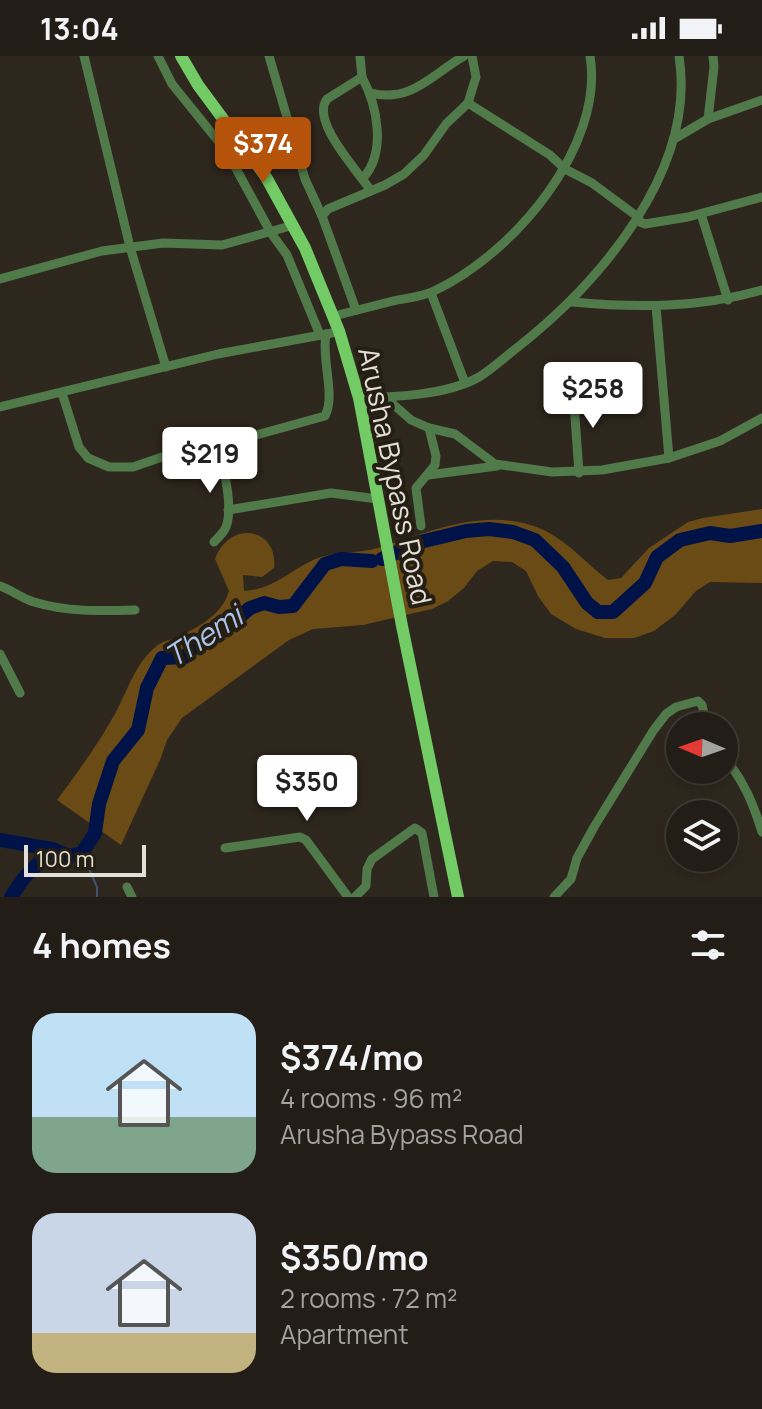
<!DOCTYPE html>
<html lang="en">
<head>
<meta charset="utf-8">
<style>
	:root { --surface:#221d16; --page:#2a261f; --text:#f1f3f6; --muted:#a2a2a1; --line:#3f3b35; --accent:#b45309 }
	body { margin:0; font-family:Manrope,sans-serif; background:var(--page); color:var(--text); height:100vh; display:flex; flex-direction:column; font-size:30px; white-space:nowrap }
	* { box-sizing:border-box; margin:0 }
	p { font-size:26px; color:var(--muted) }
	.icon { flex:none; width:44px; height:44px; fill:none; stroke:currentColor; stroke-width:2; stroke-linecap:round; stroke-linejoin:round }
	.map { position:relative; height:841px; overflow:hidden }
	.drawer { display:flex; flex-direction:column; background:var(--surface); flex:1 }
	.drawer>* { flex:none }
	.needle { width:52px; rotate:272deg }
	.tools { position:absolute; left:666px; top:656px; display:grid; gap:16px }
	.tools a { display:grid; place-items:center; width:72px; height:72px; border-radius:50%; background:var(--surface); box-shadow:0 4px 12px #0003,0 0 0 2px var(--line); font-size:40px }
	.scale { position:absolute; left:24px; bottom:20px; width:122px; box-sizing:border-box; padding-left:8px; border:4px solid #e4dfd8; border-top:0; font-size:22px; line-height:28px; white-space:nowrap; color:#e4dfd8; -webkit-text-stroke:6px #251e13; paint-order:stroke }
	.price { position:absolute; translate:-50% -68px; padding:0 18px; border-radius:8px; background:#fff; color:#222; font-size:26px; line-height:52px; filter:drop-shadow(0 2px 4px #0008) }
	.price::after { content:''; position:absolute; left:50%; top:48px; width:24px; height:18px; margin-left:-12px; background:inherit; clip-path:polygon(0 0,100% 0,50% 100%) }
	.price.on { background:var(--accent); color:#fff }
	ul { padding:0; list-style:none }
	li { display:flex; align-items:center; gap:24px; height:200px; padding:0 32px }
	li span { display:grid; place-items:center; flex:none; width:224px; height:160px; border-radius:24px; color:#555 }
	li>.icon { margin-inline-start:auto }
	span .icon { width:96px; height:96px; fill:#fffc; stroke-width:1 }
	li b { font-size:34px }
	h2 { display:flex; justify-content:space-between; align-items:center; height:96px; padding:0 32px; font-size:34px }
	.status { display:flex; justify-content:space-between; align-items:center; height:56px; padding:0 40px; background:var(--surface); direction:ltr }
	.status svg { height:22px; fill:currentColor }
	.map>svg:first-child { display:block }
	.green { fill:#6a4b16 }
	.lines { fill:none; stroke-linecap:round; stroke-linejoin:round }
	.stream { stroke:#445073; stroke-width:2 }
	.river { stroke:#001348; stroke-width:14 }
	.minor { stroke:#517a4a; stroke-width:9 }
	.major { stroke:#73cb66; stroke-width:12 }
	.labels { text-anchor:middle; stroke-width:8; stroke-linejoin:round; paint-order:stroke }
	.street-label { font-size:28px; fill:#e4dfd8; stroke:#251e13 }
	.water-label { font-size:30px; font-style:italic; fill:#acc3ed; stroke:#251e13 }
</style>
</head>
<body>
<div class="status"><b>13:04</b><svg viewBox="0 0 49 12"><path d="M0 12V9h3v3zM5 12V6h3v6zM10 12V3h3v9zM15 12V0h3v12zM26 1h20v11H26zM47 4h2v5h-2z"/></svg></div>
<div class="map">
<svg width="762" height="841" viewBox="0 0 762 841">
	<rect width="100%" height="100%" fill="#2e271d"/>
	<path class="green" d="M762,453V527L710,526L696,535L675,559L654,575L634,582H605L576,573L551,558L538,540L526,515L512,506L493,505L477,515L464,532L448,545L432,553L363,569L313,573L289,584L182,662L167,684L160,704L121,789L57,744C78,716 99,687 116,656C128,634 136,605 158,589C163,585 170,584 175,582C198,572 222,559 229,535L215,503C230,463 279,472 274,512L262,521L243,519L244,535C272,533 286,518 309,506C331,494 358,499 381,491C434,474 491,449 546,475C569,487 588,509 608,524L621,522L649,492L688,466L703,462Z"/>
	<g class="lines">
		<polyline class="stream" points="82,797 97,831 97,841"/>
		<g class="river">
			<polyline points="382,503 420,486 466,475 489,473 513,476 535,484 563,511 587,547 598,556 613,556 645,527 657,501 680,484 710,477 730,480 762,475"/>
			<polyline points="0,784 52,793 69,800 82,797 95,777 99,748 113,705 138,674 147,632 162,602 185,601 210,574 232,567 250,552 264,547 279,551 293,550 325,508 341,503 372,505"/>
			<polyline points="11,841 23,823 52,793"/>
		</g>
		<g class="minor">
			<polyline points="84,0 130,191 166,311"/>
			<polyline points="158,0 172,28 227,96 271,177 287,199 320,279"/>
			<polyline points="269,0 305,123 322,160"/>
			<path d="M360,0L362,21L327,43C310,65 358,115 371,135"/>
			<path d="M362,21C377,49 387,96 363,122"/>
			<path d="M371,37C411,47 431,19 464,0"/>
			<polyline points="468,47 550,99 565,113 592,127 638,161 640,166 645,168 688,161 762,141"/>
			<polyline points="708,63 714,11 713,0"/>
			<polyline points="674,83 708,63 762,44"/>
			<polyline points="701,158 728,244"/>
			<polyline points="0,223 102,195 163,187 222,189 294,169"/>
			<polyline points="431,237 465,327"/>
			<path d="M572,246C637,252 699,252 762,234"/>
			<polyline points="656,250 669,402"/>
			<polyline points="356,254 322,160 328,153 385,129 404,118 424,99 446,68 468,47 476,21 472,0"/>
			<path d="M334,260C353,255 373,250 393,245C406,242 422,241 434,235C512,199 605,91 590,0"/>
			<polyline points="573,333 579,417"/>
			<path d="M62,337L79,391L88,402L109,411H133L165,400L213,391L325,360C336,339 321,303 326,278"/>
			<polyline points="385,341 411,364 429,372 455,378 495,408 552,416 602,414 669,402 720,385 762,362"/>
			<path d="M359,342C394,341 448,339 479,321C492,313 505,301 518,291C600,226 697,114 679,0"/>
			<polyline points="0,351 218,298 332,277"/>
			<path d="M213,391C225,406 233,452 226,471C224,476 218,482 214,486"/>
			<polyline points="428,419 497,410"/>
			<polyline points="228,454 331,437 378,443"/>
			<polyline points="421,470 416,432 435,409 436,400 429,372"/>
			<path d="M0,530C12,534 21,542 34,546C66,556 101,555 135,554"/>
			<polyline points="0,598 20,637"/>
			<path d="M724,701C744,725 753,747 762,776"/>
			<polyline points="225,792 300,781 306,784 348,841"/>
			<polyline points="127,831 132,841"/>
			<polyline points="355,841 366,830 367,813 372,803 415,772 422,777 434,841"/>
			<polyline points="554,841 571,823 577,802 594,771 653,675 666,658 676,651 698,645 702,649 707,670"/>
		</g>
		<polyline class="major" points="181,0 198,29 266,121 305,192 339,275 359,342 402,570 458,841"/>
	</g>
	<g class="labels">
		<g class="street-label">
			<text transform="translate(395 420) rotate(78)" y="10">Arusha Bypass Road</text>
		</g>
		<g class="water-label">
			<text transform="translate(204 581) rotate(-33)" y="10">Themi</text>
		</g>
	</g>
</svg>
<div class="tools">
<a><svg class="needle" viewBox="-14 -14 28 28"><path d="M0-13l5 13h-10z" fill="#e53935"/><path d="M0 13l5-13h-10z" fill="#a2a2a1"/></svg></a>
<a><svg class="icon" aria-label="layers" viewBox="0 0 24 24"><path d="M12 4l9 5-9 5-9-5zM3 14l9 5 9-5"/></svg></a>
</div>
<div class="scale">100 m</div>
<b class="price on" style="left:263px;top:129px">$374</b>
<b class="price" style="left:593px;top:374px">$258</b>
<b class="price" style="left:210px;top:439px">$219</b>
<b class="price" style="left:307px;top:767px">$350</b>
</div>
<section class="drawer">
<h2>4 homes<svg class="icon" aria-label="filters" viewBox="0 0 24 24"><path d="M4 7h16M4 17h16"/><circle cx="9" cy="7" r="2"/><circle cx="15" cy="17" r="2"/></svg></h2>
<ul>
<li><span style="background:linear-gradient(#bfe0f5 65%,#7fa58c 0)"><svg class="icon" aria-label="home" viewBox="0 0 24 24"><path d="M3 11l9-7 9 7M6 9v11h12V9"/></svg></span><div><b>$374/mo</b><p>4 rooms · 96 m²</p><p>Arusha Bypass Road</p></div></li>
<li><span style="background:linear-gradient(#c9d6e8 75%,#c2b280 0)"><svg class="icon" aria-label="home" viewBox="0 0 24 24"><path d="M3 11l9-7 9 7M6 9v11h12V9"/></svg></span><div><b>$350/mo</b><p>2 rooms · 72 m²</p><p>Apartment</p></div></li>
</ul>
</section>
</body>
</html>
